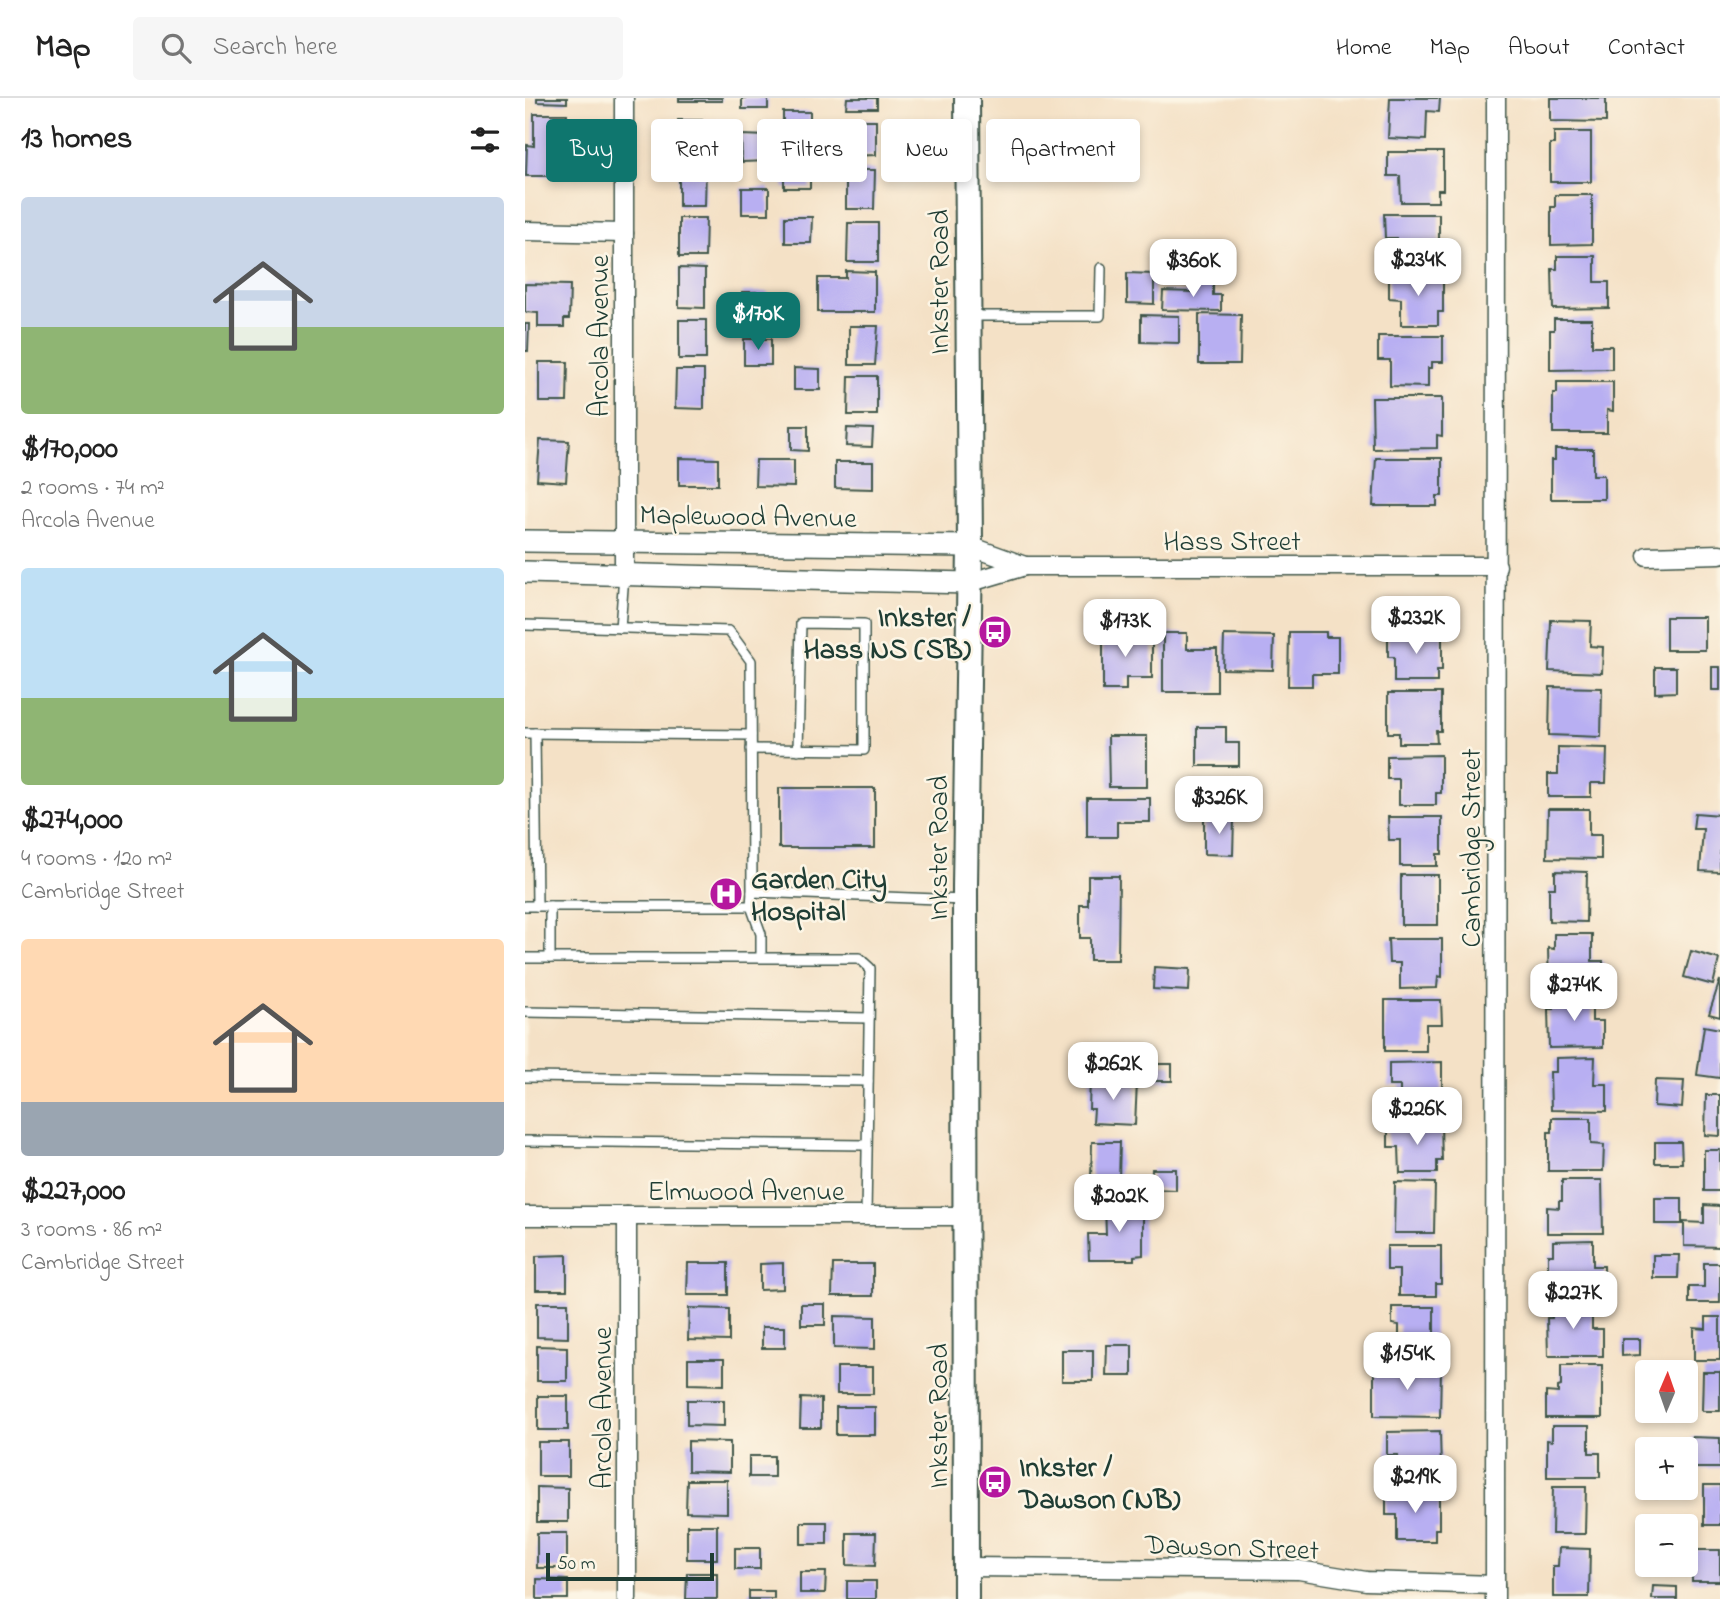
<!DOCTYPE html>
<html lang="en">
<head>
<meta charset="utf-8">
<style>
	:root { --surface:#fff; --page:#f6f6f6; --text:#222; --muted:#767676; --line:#e0e0e0; --accent:#0f766e }
	body { margin:0; font-family:"Indie Flower",sans-serif; background:var(--page); color:var(--text); height:100vh; display:flex; flex-direction:column; font-size:26px; white-space:nowrap }
	* { box-sizing:border-box; margin:0 }
	p { font-size:23px; color:var(--muted) }
	.icon { flex:none; width:38px; height:38px; fill:none; stroke:currentColor; stroke-width:2; stroke-linecap:round; stroke-linejoin:round }
	.map { position:relative; flex:1; overflow:hidden }
	.sheet { display:flex; flex-direction:column; background:var(--surface); width:525px }
	.sheet>* { flex:none }
	.hud { position:absolute; left:21px; top:21px; width:665px; height:63px; display:flex; gap:14px }
	.needle { width:46px; rotate:2deg }
	.controls { position:absolute; left:1110px; top:1262px; display:grid; gap:14px }
	.controls a { display:grid; place-items:center; width:63px; height:63px; border-radius:7px; background:var(--surface); box-shadow:0 4px 10px #0003; font-size:35px }
	.scale { position:absolute; left:21px; bottom:18px; width:168px; box-sizing:border-box; padding-left:7px; border:4px solid #1f3d34; border-top:0; font-size:19px; line-height:24px; white-space:nowrap; color:#1f3d34; -webkit-text-stroke:5px #fcf5e5; paint-order:stroke }
	.price { position:absolute; translate:-50% -60px; padding:0 16px; border-radius:14px; background:#fff; color:#222; font-size:23px; line-height:46px; filter:drop-shadow(0 2px 4px #0008) }
	.price::after { content:''; position:absolute; left:50%; top:42px; width:21px; height:16px; margin-left:-10px; background:inherit; clip-path:polygon(0 0,100% 0,50% 100%) }
	.price.current { background:var(--accent); color:#fff }
	ul { padding:0; list-style:none }
	li { display:grid; align-content:center; gap:14px; height:371px; padding:0 21px }
	li span { display:grid; place-items:center; height:217px; border-radius:7px; color:#555 }
	li>.icon { margin-inline-start:auto }
	span .icon { width:126px; height:126px; fill:#fffc; stroke-width:1 }
	li b { font-size:30px }
	h2 { display:flex; justify-content:space-between; align-items:center; height:84px; padding:0 21px; font-size:30px }
	.chip { padding:0 24px; border-radius:7px; background:var(--surface); box-shadow:0 4px 10px #0003; font-size:24px; line-height:63px }
	.chip.current { background:var(--accent); color:#fff }
	header { display:flex; align-items:center; gap:42px; box-sizing:border-box; height:98px; padding:0 35px; background:var(--surface); border-bottom:2px solid var(--line) }
	header strong { font-size:33px }
	nav { display:flex; gap:38px; margin-inline-start:auto; font-size:24px }
	.search { width:490px; height:63px; background:var(--page); display:flex; align-items:center; gap:18px; box-sizing:border-box; padding:0 24px; border-radius:7px; color:var(--muted); font-size:26px }
	main { display:flex; flex:1; min-height:0 }
	.map>svg:first-child { display:block }
	.building { fill:#b8aff2 }
	.lines { fill:none; stroke-linecap:round; stroke-linejoin:round }
	.service-casing { stroke:#3f564a; stroke-width:12 }
	.minor-casing { stroke:#3f564a; stroke-width:21 }
	.tertiary-casing { stroke:#3f564a; stroke-width:24 }
	.secondary-casing { stroke:#3f564a; stroke-width:28 }
	.service { stroke:#fff; stroke-width:9 }
	.minor { stroke:#fff; stroke-width:18 }
	.tertiary { stroke:#fff; stroke-width:21 }
	.secondary { stroke:#fff; stroke-width:24 }
	.labels { text-anchor:middle; stroke-width:5; stroke-linejoin:round; paint-order:stroke }
	.street-label { font-size:28px; fill:#1f3d34; stroke:#fcf5e5 }
	.poi-label { font-size:28px; font-weight:bold; fill:#1f3d34; stroke:#fcf5e5; text-anchor:start }
</style>
</head>
<body>
<header>
<strong>Map</strong>
<div class="search"><svg class="icon" aria-label="search" viewBox="0 0 24 24"><circle cx="10" cy="10" r="6"/><path d="M15 15l6 6"/></svg>Search here</div>
<nav><a>Home</a><a>Map</a><a>About</a><a>Contact</a></nav>
</header>
<main>
<section class="sheet">
<h2>13 homes<svg class="icon" aria-label="filters" viewBox="0 0 24 24"><path d="M4 7h16M4 17h16"/><circle cx="9" cy="7" r="2"/><circle cx="15" cy="17" r="2"/></svg></h2>
<ul>
<li><span style="background:linear-gradient(#c9d6e8 60%,#8fb573 0)"><svg class="icon" aria-label="home" viewBox="0 0 24 24"><path d="M3 11l9-7 9 7M6 9v11h12V9"/></svg></span><div><b>$170,000</b><p>2 rooms · 74 m²</p><p>Arcola Avenue</p></div></li>
<li><span style="background:linear-gradient(#bfe0f5 60%,#8fb573 0)"><svg class="icon" aria-label="home" viewBox="0 0 24 24"><path d="M3 11l9-7 9 7M6 9v11h12V9"/></svg></span><div><b>$274,000</b><p>4 rooms · 120 m²</p><p>Cambridge Street</p></div></li>
<li><span style="background:linear-gradient(#ffd9b3 75%,#9aa5b1 0)"><svg class="icon" aria-label="home" viewBox="0 0 24 24"><path d="M3 11l9-7 9 7M6 9v11h12V9"/></svg></span><div><b>$227,000</b><p>3 rooms · 86 m²</p><p>Cambridge Street</p></div></li>
</ul>
</section>
<div class="map">
<svg width="1195" height="1501" viewBox="0 0 1195 1501">
	<rect width="100%" height="100%" fill="#fcf5e5"/>
	<filter id="ink" filterUnits="userSpaceOnUse"><feTurbulence type="fractalNoise" baseFrequency=".0143" numOctaves="2"/><feDisplacementMap in="SourceGraphic" scale="14" xChannelSelector="R" yChannelSelector="G"/><feConvolveMatrix kernelMatrix="1 2 1 2 8 2 1 2 1" color-interpolation-filters="sRGB"/></filter>
	<filter id="wash" filterUnits="userSpaceOnUse"><feTurbulence type="fractalNoise" baseFrequency=".00686" numOctaves="4" result="noise"/><feDisplacementMap in="SourceGraphic" scale="28" xChannelSelector="R" yChannelSelector="G"/><feGaussianBlur stdDeviation="1.57" result="paint"/><feColorMatrix in="noise" values="0 0 0 0 0 0 0 0 0 0 0 0 0 0 0 0 0 1.4 0 .05"/><feComposite in="paint" operator="in"/></filter>
	<g filter="url(#wash)">
		<rect width="100%" height="100%" fill="#f4e1c6"/>
		<g id="blocks">
			<g class="building">
				<polygon points="12,0 42,0 42,5 12,4"/>
				<rect x="154" y="0" width="43" height="3"/>
				<rect x="217" y="0" width="26" height="11"/>
				<polygon points="322,0 352,0 352,10 321,10"/>
				<polygon points="865,0 915,0 914,14 902,13 901,42 863,40"/>
				<polygon points="1025,0 1081,0 1081,24 1025,23"/>
				<rect x="258" y="14" width="27" height="26"/>
				<polygon points="9,16 42,16 42,78 1,78 2,47 9,48"/>
				<rect x="153" y="22" width="43" height="32"/>
				<polygon points="321,22 351,22 351,57 321,58"/>
				<polygon points="1029,34 1066,34 1066,84 1025,84 1025,46 1029,46"/>
				<polygon points="216,37 243,38 243,63 217,64"/>
				<rect x="558" y="43" width="32" height="35"/>
				<polygon points="863,54 918,54 918,92 913,92 913,104 876,104 875,78 863,78"/>
				<polygon points="259,63 285,64 285,90 259,90"/>
				<polygon points="154,69 181,69 180,108 154,108"/>
				<polygon points="321,72 350,72 349,111 321,111"/>
				<rect x="217" y="90" width="27" height="26"/>
				<polygon points="1030,97 1067,97 1067,146 1026,147 1026,109 1030,109"/>
				<polygon points="859,116 914,116 914,154 909,153 909,166 872,166 872,140 860,140"/>
				<polygon points="260,119 287,119 286,145 260,145"/>
				<polygon points="154,120 181,120 180,159 154,159"/>
				<polygon points="323,125 353,125 353,164 322,164"/>
				<polygon points="1032,158 1070,158 1070,184 1084,184 1084,210 1028,211 1027,171 1032,171"/>
				<polygon points="154,170 180,171 180,210 154,209"/>
				<polygon points="321,173 350,174 350,214 293,214 293,180 321,180"/>
				<polygon points="602,175 629,176 629,206 602,205"/>
				<polygon points="864,177 918,177 918,214 913,214 913,227 876,227 876,201 864,200"/>
				<polygon points="668,184 688,184 688,197 696,197 696,213 637,212 638,193 668,194"/>
				<polygon points="0,186 45,187 44,221 39,221 39,229 13,229 13,215 0,214"/>
				<rect x="217" y="194" width="26" height="21"/>
				<polygon points="674,216 716,217 715,266 674,266"/>
				<polygon points="616,217 654,218 654,245 616,244"/>
				<polygon points="1029,221 1067,221 1067,248 1087,248 1087,271 1025,272 1025,232 1029,232"/>
				<rect x="154" y="222" width="27" height="39"/>
				<polygon points="0,226 4,226 3,253 0,253"/>
				<polygon points="324,228 353,228 350,267 324,267"/>
				<polygon points="853,238 918,238 918,264 907,264 907,270 903,270 903,289 865,288 865,262 853,262"/>
				<rect x="219" y="241" width="27" height="26"/>
				<polygon points="14,264 43,264 42,304 14,304"/>
				<polygon points="269,270 295,271 295,292 269,292"/>
				<polygon points="151,272 179,272 179,311 150,310"/>
				<polygon points="324,278 352,278 352,317 323,317"/>
				<polygon points="1032,284 1088,284 1088,313 1082,312 1082,335 1028,335 1028,295 1032,295"/>
				<polygon points="847,300 917,300 917,338 912,337 912,350 848,351"/>
				<polygon points="266,328 283,328 283,353 266,352"/>
				<polygon points="322,330 348,331 347,349 321,348"/>
				<polygon points="15,342 44,343 41,384 12,382"/>
				<polygon points="1030,351 1068,351 1068,377 1079,377 1079,401 1026,401 1026,362 1030,362"/>
				<polygon points="154,360 193,361 193,387 154,387"/>
				<polygon points="851,360 917,360 917,398 912,398 912,408 848,408"/>
				<polygon points="231,362 269,362 269,389 230,388"/>
				<polygon points="310,364 348,364 348,391 310,390"/>
				<rect x="1141" y="519" width="39" height="33"/>
				<polygon points="1026,522 1066,523 1065,548 1078,549 1077,575 1024,573"/>
				<polygon points="578,534 615,534 615,541 627,541 627,580 601,580 601,592 578,592"/>
				<polygon points="764,534 801,534 801,539 813,539 813,576 787,576 787,588 763,588"/>
				<polygon points="638,535 662,535 662,551 692,551 692,594 638,594"/>
				<polygon points="863,535 917,535 917,572 912,572 912,584 869,584 869,559 863,559"/>
				<polygon points="699,537 749,538 748,572 698,571"/>
				<polygon points="1130,569 1151,569 1151,594 1130,595"/>
				<rect x="1187" y="569" width="8" height="23"/>
				<polygon points="1025,589 1077,590 1076,639 1024,637"/>
				<polygon points="863,595 916,595 916,633 911,633 912,645 874,645 874,635 863,635"/>
				<polygon points="672,629 701,629 701,645 714,645 714,668 672,668"/>
				<polygon points="583,638 622,638 622,689 584,689"/>
				<polygon points="1033,649 1082,650 1081,685 1066,685 1066,699 1023,699 1023,676 1033,676"/>
				<polygon points="916,657 916,695 911,695 911,707 874,707 874,681 862,681 862,658"/>
				<rect x="254" y="690" width="96" height="60"/>
				<polygon points="562,700 625,700 625,724 592,724 592,739 562,739"/>
				<polygon points="1023,711 1064,711 1064,737 1076,737 1076,761 1022,760"/>
				<polygon points="1170,715 1195,717 1195,774 1175,773 1178,731 1168,731"/>
				<polygon points="863,719 917,719 917,756 912,756 912,768 875,768 875,742 864,742"/>
				<polygon points="679,720 709,720 708,757 679,756"/>
				<polygon points="1030,773 1062,774 1061,824 1024,823 1024,790 1030,790"/>
				<rect x="876" y="777" width="37" height="50"/>
				<polygon points="563,778 594,778 593,862 565,862 565,840 555,840 555,807 563,807"/>
				<polygon points="1029,836 1067,836 1067,863 1078,863 1078,889 1024,889 1023,850 1029,851"/>
				<polygon points="863,841 917,841 917,879 913,878 912,890 875,891 875,865 864,865"/>
				<polygon points="1166,853 1194,861 1188,887 1159,879"/>
				<polygon points="629,869 665,871 664,893 628,891"/>
				<polygon points="1195,882 1195,919 1184,916"/>
				<polygon points="1028,897 1067,897 1067,923 1078,923 1078,949 1024,950 1023,911 1029,911"/>
				<polygon points="860,902 916,902 917,926 901,926 901,953 860,953"/>
				<polygon points="1179,928 1195,931 1195,980 1172,977"/>
				<polygon points="1070,959 1069,986 1082,986 1082,1013 1026,1012 1025,974 1031,974 1031,960"/>
				<polygon points="917,964 917,1002 912,1002 913,1014 875,1014 875,988 864,988 864,965"/>
				<rect x="625" y="966" width="22" height="17"/>
				<polygon points="565,981 612,984 610,1027 568,1025 569,1011 564,1011"/>
				<polygon points="1130,982 1159,983 1157,1010 1129,1008"/>
				<polygon points="1181,997 1195,997 1195,1038 1180,1037"/>
				<polygon points="1027,1020 1066,1020 1066,1046 1079,1047 1078,1073 1023,1073 1023,1034 1027,1034"/>
				<polygon points="863,1026 916,1026 917,1063 912,1063 912,1075 875,1075 874,1049 863,1049"/>
				<polygon points="567,1044 595,1044 594,1082 566,1081"/>
				<polygon points="1130,1044 1156,1044 1157,1065 1130,1065"/>
				<rect x="1179" y="1052" width="16" height="41"/>
				<polygon points="627,1071 651,1071 651,1092 626,1091"/>
				<polygon points="1037,1082 1077,1082 1078,1135 1022,1135 1022,1109 1034,1110 1034,1103 1037,1103"/>
				<polygon points="870,1084 910,1085 909,1135 869,1135"/>
				<rect x="1130" y="1100" width="27" height="26"/>
				<polygon points="580,1106 618,1106 618,1157 609,1158 609,1162 564,1162 563,1136 581,1136"/>
				<polygon points="1179,1107 1195,1108 1195,1149 1159,1148 1159,1124 1179,1125"/>
				<polygon points="1068,1142 1068,1168 1079,1168 1079,1196 1023,1196 1023,1157 1028,1157 1028,1143"/>
				<polygon points="862,1148 916,1148 916,1186 911,1186 911,1198 874,1198 874,1172 862,1172"/>
				<polygon points="42,1157 42,1192 11,1192 11,1158"/>
				<polygon points="1128,1157 1154,1157 1153,1180 1128,1180"/>
				<polygon points="163,1165 203,1165 203,1197 162,1197"/>
				<polygon points="258,1165 258,1191 235,1192 235,1166"/>
				<polygon points="1179,1165 1195,1165 1195,1205 1164,1205 1164,1189 1179,1189"/>
				<polygon points="308,1166 348,1166 348,1198 307,1198"/>
				<polygon points="12,1205 43,1205 43,1240 12,1239"/>
				<polygon points="1027,1205 1067,1205 1067,1231 1078,1231 1078,1258 1023,1258 1022,1220 1027,1220"/>
				<rect x="276" y="1206" width="24" height="21"/>
				<polygon points="867,1209 909,1209 909,1258 874,1258 874,1227 867,1226"/>
				<polygon points="164,1210 204,1211 204,1243 163,1242"/>
				<polygon points="309,1218 350,1219 350,1251 309,1250"/>
				<polygon points="1181,1219 1195,1219 1195,1262 1169,1262 1169,1230 1181,1231"/>
				<rect x="237" y="1229" width="23" height="21"/>
				<polygon points="1097,1241 1115,1241 1115,1257 1097,1258"/>
				<polygon points="582,1247 607,1247 607,1278 581,1278"/>
				<polygon points="12,1248 42,1249 42,1283 12,1283"/>
				<rect x="537" y="1252" width="31" height="31"/>
				<polygon points="163,1261 199,1261 199,1287 163,1286"/>
				<polygon points="1036,1267 1077,1267 1077,1320 1021,1320 1021,1294 1033,1295 1033,1289 1036,1288"/>
				<rect x="312" y="1269" width="36" height="27"/>
				<polygon points="849,1269 916,1270 915,1319 849,1318"/>
				<polygon points="1178,1274 1195,1274 1195,1313 1177,1313"/>
				<rect x="13" y="1298" width="30" height="34"/>
				<polygon points="276,1300 296,1301 296,1330 275,1330"/>
				<polygon points="162,1302 199,1302 199,1328 162,1327"/>
				<rect x="311" y="1309" width="39" height="28"/>
				<polygon points="1027,1328 1064,1328 1064,1355 1075,1355 1075,1379 1022,1379 1022,1342 1027,1343"/>
				<polygon points="915,1333 916,1371 911,1371 911,1383 874,1383 873,1357 862,1357 862,1334"/>
				<polygon points="1167,1339 1195,1340 1195,1370 1167,1370"/>
				<polygon points="163,1343 205,1344 205,1374 163,1373"/>
				<rect x="13" y="1344" width="31" height="34"/>
				<rect x="224" y="1358" width="25" height="21"/>
				<polygon points="162,1382 202,1382 202,1415 161,1414"/>
				<rect x="1179" y="1387" width="16" height="40"/>
				<polygon points="12,1389 43,1390 43,1424 12,1424"/>
				<polygon points="1028,1389 1061,1389 1060,1436 1027,1436"/>
				<polygon points="1130,1390 1151,1390 1151,1400 1130,1399"/>
				<polygon points="861,1394 914,1394 914,1431 910,1431 910,1443 872,1443 872,1417 861,1417"/>
				<rect x="276" y="1424" width="26" height="22"/>
				<rect x="162" y="1427" width="30" height="34"/>
				<rect x="12" y="1435" width="30" height="35"/>
				<polygon points="322,1435 351,1435 350,1468 322,1467"/>
				<rect x="210" y="1450" width="25" height="21"/>
				<polygon points="1034,1450 1065,1451 1064,1499 1028,1499 1028,1468 1033,1468"/>
				<rect x="1167" y="1452" width="28" height="31"/>
				<polygon points="275,1474 301,1474 300,1495 275,1495"/>
				<polygon points="162,1475 192,1475 192,1501 161,1501"/>
				<polygon points="12,1481 43,1482 43,1501 12,1501"/>
				<rect x="322" y="1483" width="29" height="18"/>
				<polygon points="1128,1488 1152,1489 1152,1501 1127,1501"/>
				<rect x="224" y="1493" width="25" height="8"/>
			</g>
		</g>
	</g>
	<g filter="url(#ink)">
		<use href="#blocks" fill-opacity="0" stroke="#3f564a" stroke-width="2"/>
		<g class="lines">
			<defs>
				<g id="service">
					<polyline points="445,218 575,218 576,170"/>
					<polyline points="0,527 204,533 226,563 227,794 439,802"/>
					<polyline points="95,530 99,477"/>
					<polyline points="0,635 226,637"/>
					<polyline points="10,635 12,808"/>
					<polyline points="226,651 339,652 339,526 276,525 273,652"/>
					<polyline points="0,808 226,808 227,794"/>
					<polyline points="226,808 236,836 236,858"/>
					<polyline points="0,860 25,860 25,808"/>
					<polyline points="25,860 334,860 345,870 341,1118"/>
					<polyline points="0,914 344,920"/>
					<polyline points="0,979 343,983"/>
					<polyline points="0,1043 342,1047"/>
				</g>
				<g id="minor">
					<polyline points="0,133 99,135"/>
					<polyline points="445,448 500,468 972,468"/>
					<polyline points="1122,458 1195,456"/>
					<polyline points="99,477 99,0"/>
					<polyline points="443,485 500,468"/>
					<polyline points="0,1118 441,1118"/>
					<polyline points="102,1118 102,1501"/>
					<polyline points="442,1469 774,1472 841,1483 970,1487"/>
					<polyline points="970,1501 971,0"/>
				</g>
				<g id="tertiary">
					<polyline points="0,443 445,448"/>
					<polyline points="0,474 443,485"/>
				</g>
				<polyline id="secondary" points="441,1501 440,788 445,448 442,0"/>
			</defs>
			<use href="#service" class="service-casing"/>
			<use href="#minor" class="minor-casing"/>
			<use href="#tertiary" class="tertiary-casing"/>
			<use href="#secondary" class="secondary-casing"/>
			<use href="#service" class="service"/>
			<use href="#minor" class="minor"/>
			<use href="#tertiary" class="tertiary"/>
			<use href="#secondary" class="secondary"/>
		</g>
	</g>
	<defs>
		<symbol id="bus-disc" viewBox="-11 -11 22 22"><circle r="9.5" fill="#b5179e" stroke="#fcf5e5"/><path d="M-5-6H5V4H4V6H2V4H-2V6H-4V4H-5ZM-3.5-4V0h7V-4ZM-3.5 1.2v1.5H-2V1.2ZM2 1.2v1.5H3.5V1.2Z" fill="#fff"/></symbol>
		<symbol id="hospital-disc" viewBox="-11 -11 22 22"><circle r="9.5" fill="#b5179e" stroke="#fcf5e5"/><path d="M-5-5h3v3.5h4V-5h3V5h-3V1.5h-4V5h-3Z" fill="#fff"/></symbol>
	</defs>
	<g fill-rule="evenodd">
		<use href="#bus-disc" x="451" y="515" width="38" height="38"/>
		<use href="#hospital-disc" x="182" y="777" width="38" height="38"/>
		<use href="#bus-disc" x="451" y="1365" width="38" height="38"/>
	</g>
	<g class="labels">
		<g class="street-label">
			<text transform="translate(413 184) rotate(-90)" y="10">Inkster Road</text>
			<text transform="translate(73 238) rotate(-90)" y="10">Arcola Avenue</text>
			<text transform="translate(223 417) rotate(1)" y="10">Maplewood Avenue</text>
			<text x="707" y="452">Hass Street</text>
			<text transform="translate(412 750) rotate(-90)" y="10">Inkster Road</text>
			<text transform="translate(945 750) rotate(-90)" y="10">Cambridge Street</text>
			<text x="221" y="1102">Elmwood Avenue</text>
			<text transform="translate(76 1310) rotate(-90)" y="10">Arcola Avenue</text>
			<text transform="translate(412 1318) rotate(-90)" y="10">Inkster Road</text>
			<text transform="translate(707 1448) rotate(2)" y="10">Dawson Street</text>
		</g>
		<g class="poi-label">
			<text x="446" y="528" text-anchor="end">Inkster /<tspan x="446" dy="32">Hass NS (SB)</tspan></text>
			<text x="226" y="790">Garden City<tspan x="226" dy="32">Hospital</tspan></text>
			<text x="494" y="1378">Inkster /<tspan x="494" dy="32">Dawson (NB)</tspan></text>
		</g>
	</g>
</svg>
<div class="controls">
<a><svg class="needle" viewBox="-14 -14 28 28"><path d="M0-13l5 13h-10z" fill="#e53935"/><path d="M0 13l5-13h-10z" fill="#767676"/></svg></a>
<a>+</a>
<a>−</a>
</div>
<div class="scale">50 m</div>
<b class="price" style="left:893px;top:200px">$234K</b>
<b class="price" style="left:668px;top:201px">$360K</b>
<b class="price current" style="left:233px;top:254px">$170K</b>
<b class="price" style="left:891px;top:558px">$232K</b>
<b class="price" style="left:600px;top:561px">$173K</b>
<b class="price" style="left:694px;top:738px">$326K</b>
<b class="price" style="left:1049px;top:925px">$274K</b>
<b class="price" style="left:588px;top:1004px">$262K</b>
<b class="price" style="left:892px;top:1049px">$226K</b>
<b class="price" style="left:594px;top:1136px">$202K</b>
<b class="price" style="left:1048px;top:1233px">$227K</b>
<b class="price" style="left:882px;top:1294px">$154K</b>
<b class="price" style="left:890px;top:1417px">$219K</b>
<div class="hud">
<a class="chip current">Buy</a>
<a class="chip">Rent</a>
<a class="chip">Filters</a>
<a class="chip">New</a>
<a class="chip">Apartment</a>
</div>
</div>
</main>
</body>
</html>
